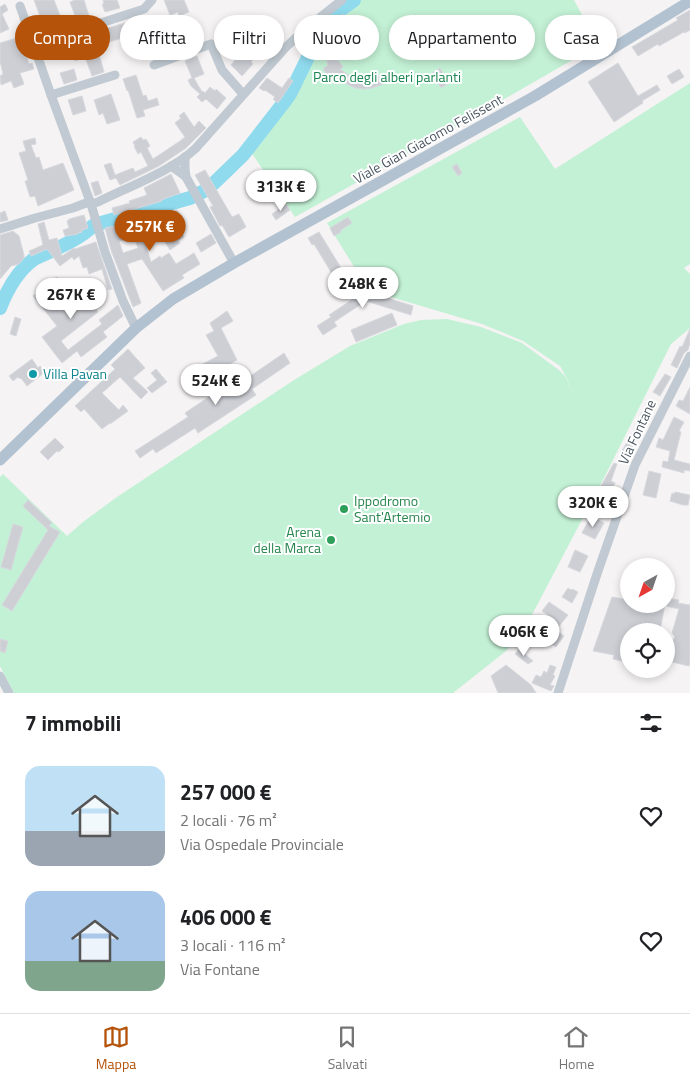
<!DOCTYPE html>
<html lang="it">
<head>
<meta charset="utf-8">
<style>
	:root { --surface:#fff; --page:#f6f6f6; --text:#202124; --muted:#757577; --line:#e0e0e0; --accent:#b45309 }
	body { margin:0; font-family:"Titillium Web",sans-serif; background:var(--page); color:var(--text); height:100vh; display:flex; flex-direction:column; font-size:19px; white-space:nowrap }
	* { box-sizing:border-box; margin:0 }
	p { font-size:16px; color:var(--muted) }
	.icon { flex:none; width:28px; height:28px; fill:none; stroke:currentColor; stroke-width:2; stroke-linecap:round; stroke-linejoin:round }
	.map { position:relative; height:693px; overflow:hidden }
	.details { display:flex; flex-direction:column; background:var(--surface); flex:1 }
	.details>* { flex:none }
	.top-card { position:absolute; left:15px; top:15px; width:660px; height:45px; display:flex; gap:10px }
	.needle { width:32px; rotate:220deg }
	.buttons { position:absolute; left:620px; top:558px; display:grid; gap:10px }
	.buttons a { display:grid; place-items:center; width:55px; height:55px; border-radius:50%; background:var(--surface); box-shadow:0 2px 8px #0003; font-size:25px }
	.price { position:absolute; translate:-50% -42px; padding:0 11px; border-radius:18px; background:#fff; color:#222; font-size:16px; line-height:32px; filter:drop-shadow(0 1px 2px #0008) }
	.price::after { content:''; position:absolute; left:50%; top:30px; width:15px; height:11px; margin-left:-8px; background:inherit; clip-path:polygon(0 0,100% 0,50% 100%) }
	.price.current { background:var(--accent); color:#fff }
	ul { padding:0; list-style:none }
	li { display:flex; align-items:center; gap:15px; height:125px; padding:0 25px }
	li span { display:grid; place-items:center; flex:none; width:140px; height:100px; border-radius:15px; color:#555 }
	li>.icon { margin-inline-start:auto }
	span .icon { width:60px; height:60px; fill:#fffc; stroke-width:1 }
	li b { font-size:21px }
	h2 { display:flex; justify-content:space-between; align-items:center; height:60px; padding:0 25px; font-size:21px }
	.pill { padding:0 18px; border-radius:22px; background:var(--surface); box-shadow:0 2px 8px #0003; font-size:18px; line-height:45px }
	.pill.current { background:var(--accent); color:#fff }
	.tabs { display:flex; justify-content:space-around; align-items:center; height:70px; border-top:1px solid var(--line); background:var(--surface); font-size:14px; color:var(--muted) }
	.tabs a { display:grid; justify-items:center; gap:2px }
	.tabs .current { color:var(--accent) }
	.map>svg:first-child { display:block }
	.green { fill:#c3f1d5 }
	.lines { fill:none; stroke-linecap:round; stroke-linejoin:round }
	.river { stroke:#90daee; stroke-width:14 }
	.building { fill:#cdcfd5; stroke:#d7d9de; fill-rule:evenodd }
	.minor { stroke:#c1cad2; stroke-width:9 }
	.major { stroke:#b3c2d1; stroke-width:11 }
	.culture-dot { fill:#0f9aa8; stroke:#fff; stroke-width:2 }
	.leisure-dot { fill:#2e9e5b; stroke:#fff; stroke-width:2 }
	.labels { text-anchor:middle; stroke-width:4; stroke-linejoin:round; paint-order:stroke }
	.park-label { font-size:14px; fill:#17864f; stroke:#fff }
	.street-label { font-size:14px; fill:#4a5661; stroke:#fff }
	.culture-label { font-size:14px; fill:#0d838f; stroke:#fff; text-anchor:start }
	.leisure-label { font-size:14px; fill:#27864d; stroke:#fff; text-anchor:start }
</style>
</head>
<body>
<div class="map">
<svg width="690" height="693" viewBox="0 0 690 693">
	<rect width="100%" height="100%" fill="#f5f3f3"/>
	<g class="green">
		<polygon points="361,0 574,0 598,45 468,120 295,217 251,152 265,136 291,97 319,42 328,27 335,18"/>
		<polygon points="690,83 690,264 684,268 690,274 690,328 671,344 606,474 534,611 525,626 506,651 453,693 14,693 0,666 0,477 3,474 67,536 83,522 117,497 294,380 350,346 404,324 421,320 447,319 481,327 522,343 559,370 565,376 575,398 566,377 560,366 523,341 482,324 364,289 353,265 327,223 520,117 555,169"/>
	</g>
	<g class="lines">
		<g class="river">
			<polyline points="213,184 243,155 285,101 290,94 314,45 323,29 328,22 336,13 354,0"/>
			<path d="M0,308C7,290 17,271 34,259C56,248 76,242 94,225L190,198L204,191"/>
		</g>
	</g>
	<g class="building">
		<polygon points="34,0 54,0 64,26 48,31 46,27 44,27"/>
		<polygon points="75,0 84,0 90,19 78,24 70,2"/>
		<polygon points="103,0 117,0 120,8 105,12 102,4 104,4"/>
		<polygon points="164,0 184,0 189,12 179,16 178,12 170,15"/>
		<polygon points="5,4 8,10 2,14 9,29 0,33 0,7"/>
		<polygon points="690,10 690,30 685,33 684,32 659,46 658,44 638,56 632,47 678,20 676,18"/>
		<polygon points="343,14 347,23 338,33 335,42 334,49 336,61 338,60 343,67 340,69 351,77 358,79 367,80 375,78 381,75 386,83 372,88 364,89 355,88 341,81 333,73 328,76 323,69 328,65 325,54 325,46 327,35 332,26"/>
		<polygon points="146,18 153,36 144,39 143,37 140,38 138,33 109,42 105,29 125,23 126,25"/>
		<polygon points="232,28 239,35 246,28 266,46 251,62 253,64 242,76 231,65 235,60 218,44"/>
		<polygon points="83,36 86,48 89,47 91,55 99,54 104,72 92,76 85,57 75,61 72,54 64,56 60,43"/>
		<polygon points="20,37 29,64 32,63 34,69 20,73 24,84 14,88 11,81 1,85 0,76 3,74 0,61 0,43"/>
		<polygon points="197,56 204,74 194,78 202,92 203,91 205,93 210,87 215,91 216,89 226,98 217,109 206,99 202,102 197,97 200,94 191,86 188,80 192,78 185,61"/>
		<polygon points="618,63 638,96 657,85 660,90 642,101 643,103 614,122 588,82"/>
		<polygon points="440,68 449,83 441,88 432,73"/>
		<polygon points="74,69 77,80 64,84 60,73"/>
		<polygon points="679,69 684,77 672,84 667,76"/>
		<polygon points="136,75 143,96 146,95 148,101 157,98 159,105 143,110 145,116 137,118 128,90 127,91 123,79"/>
		<polygon points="267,78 282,88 289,78 293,81 278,103 273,99 275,97 265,90 264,91 259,88"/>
		<polygon points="111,94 120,120 107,124 103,113 99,115 94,100"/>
		<polygon points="82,96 86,111 73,115 68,100"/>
		<polygon points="184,112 194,127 199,121 206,128 186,148 159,166 120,185 116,178 110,180 104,165 111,163 115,175 133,168 135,172 148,166 141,152 138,154 134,146 135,146 133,142 141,137 143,140 146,139 150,146 147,148 153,159 180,141 185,137 175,123 181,118 179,116"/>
		<polygon points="35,138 36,144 31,145 36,158 39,157 43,170 63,163 74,190 38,206 35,196 30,197 25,181 28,180 19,153 26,151 23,141"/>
		<polygon points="457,164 462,173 458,176 452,167"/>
		<polygon points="205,170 232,217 239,214 246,227 229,237 222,225 220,226 210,207 213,206 195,175"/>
		<polygon points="171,174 180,193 161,200 162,201 114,215 112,208 130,203 129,201 147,195 144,188"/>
		<polygon points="98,181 102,193 95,196 91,183"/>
		<polygon points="286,204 290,210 276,220 272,214"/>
		<path d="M177,210L183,222L177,226L184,237L178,241L180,243L170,250L160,234L144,239L151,262L160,256L161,258L169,253L176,264L194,253L200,264L182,275L184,278L163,291L142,259L127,264L141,303L133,307L111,250L105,228L115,226L117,233L142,224L140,220L147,217L163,212L165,216ZM134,237L138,248L123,253L119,241Z"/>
		<polygon points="5,211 8,220 0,222 0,213"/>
		<polygon points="84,215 88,228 82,230 82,232 78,233 78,234 65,236 63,230 69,228 67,221 69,220 69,219"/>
		<polygon points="348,217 352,223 341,230 341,232 334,236 330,228"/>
		<polygon points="44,222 49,240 57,238 62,256 74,248 75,249 96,242 112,289 108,290 102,269 89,274 87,267 83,268 79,256 74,260 72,257 60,266 47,249 31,256 29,251 43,245 38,224"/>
		<polygon points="13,231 19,236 24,255 24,258 19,264 11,266 0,279 0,235"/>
		<polygon points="319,232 343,271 347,268 350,274 337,282 314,244 312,245 308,238"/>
		<polygon points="211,234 216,243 201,252 196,243"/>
		<polygon points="57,277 83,310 93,304 98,312 61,341 68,350 102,324 99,320 118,305 123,316 103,332 107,337 81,357 77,351 62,363 42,337 57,326 33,296"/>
		<polygon points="365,291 413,306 411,315 366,301 334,322 337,326 323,335 317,326 331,317 329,315"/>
		<polygon points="227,311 233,321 221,328 237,360 202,379 195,368 218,356 206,335 214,331 210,323"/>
		<polygon points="392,313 397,325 356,342 351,330"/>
		<polygon points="15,317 21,319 16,336 10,334"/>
		<polygon points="690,329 690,343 688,350 684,353 677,368 671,365 680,346 682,347"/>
		<polygon points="128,349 145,368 133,378 148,392 141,399 120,377 102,393 119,410 123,405 128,411 110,424 110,423 102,429 84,409 81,412 75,406 115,369 111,365"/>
		<polygon points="284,353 290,363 252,389 256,395 201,431 198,433 195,428 156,453 153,449 140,458 135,451 188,417 185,413 243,374 246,379"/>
		<polygon points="32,359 38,368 40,366 45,372 27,386 21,378 20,379 18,377 13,381 9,376"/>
		<polygon points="156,369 167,382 152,393 147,388 157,380 151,373"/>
		<polygon points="665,374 671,377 660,396 653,392"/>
		<polygon points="690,387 690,414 676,406 679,400 683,401"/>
		<polygon points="649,403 655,406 626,458 620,454 632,434 642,416 640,416 645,407 646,408"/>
		<polygon points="674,417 684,422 679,431 681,432 674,460 690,464 690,471 684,470 684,473 662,467 663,461 668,462 670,451 656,447 659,438 663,440"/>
		<polygon points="55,438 64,447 59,452 57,451 48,460 40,452"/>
		<polygon points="614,463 617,464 611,481 615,483 606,501 597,497 603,487 601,486"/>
		<polygon points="649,471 661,474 656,498 643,495"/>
		<polygon points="675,492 690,495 688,505 683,505 670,501 672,493 674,494"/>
		<polygon points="28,500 52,523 49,526 60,532 12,611 2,605 48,530 23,506"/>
		<polygon points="591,516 604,523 595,539 582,533"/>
		<polygon points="13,524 23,527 11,570 1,567"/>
		<polygon points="575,550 588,556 580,572 568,567"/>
		<polygon points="568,588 571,590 572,589 578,592 572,603 562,597"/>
		<polygon points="612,597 629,600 629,604 665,604 660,631 629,631 629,663 613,659 614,655 593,651"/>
		<polygon points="666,598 679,600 678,603 690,605 690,661 689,666 668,661 672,641 675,637 672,633 679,609 666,606"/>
		<polygon points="549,602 568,615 556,630 564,636 556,647 546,639 547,638 544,635 555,620 542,611"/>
		<polygon points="0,639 8,641 5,653 0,651"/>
		<polygon points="519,649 533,661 528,664 515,654"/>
		<polygon points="506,665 531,685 536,693 498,693 491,676"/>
		<polygon points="550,665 556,667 553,675 555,676 550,685 554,686 551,691 532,683 536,675 541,677 544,671 547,673"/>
	</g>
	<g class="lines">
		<g class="minor">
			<polyline points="20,6 51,95 91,204 105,252 123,301 136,328"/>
			<polyline points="33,45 144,9 152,0"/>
			<polyline points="154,65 211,44 222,70 243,94"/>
			<polyline points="51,95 115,75"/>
			<polyline points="171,166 181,173 186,177 185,168 185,157"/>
			<polyline points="186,177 234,263"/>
			<path d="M0,229L35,218L73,208L86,203L91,204L98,202C128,187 172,171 196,148L285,48L303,31L342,0"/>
			<polyline points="0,676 9,693"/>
			<polyline points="558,693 598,571 635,465 690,356"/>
		</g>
		<polyline class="major" points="0,460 136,328 173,299 234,263 535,96 690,1"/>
	</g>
	<circle class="culture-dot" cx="33" cy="374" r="5"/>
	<g class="leisure-dot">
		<circle cx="344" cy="509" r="5"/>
		<circle cx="331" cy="540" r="5"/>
	</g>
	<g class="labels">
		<g class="park-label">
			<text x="387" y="82">Parco degli alberi parlanti</text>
		</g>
		<g class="street-label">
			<text transform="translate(428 139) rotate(-29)" y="5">Viale Gian Giacomo Felissent</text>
			<text transform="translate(637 432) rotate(-65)" y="5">Via Fontane</text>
		</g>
		<g class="culture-label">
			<text x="43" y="379">Villa Pavan</text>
		</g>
		<g class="leisure-label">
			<text x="354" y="506">Ippodromo<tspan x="354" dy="16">Sant'Artemio</tspan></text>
			<text x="321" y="537" text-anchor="end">Arena<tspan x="321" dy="16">della Marca</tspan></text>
		</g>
	</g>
</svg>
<div class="buttons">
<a><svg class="needle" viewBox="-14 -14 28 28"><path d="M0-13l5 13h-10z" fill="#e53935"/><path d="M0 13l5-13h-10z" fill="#757577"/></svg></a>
<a><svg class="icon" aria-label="locate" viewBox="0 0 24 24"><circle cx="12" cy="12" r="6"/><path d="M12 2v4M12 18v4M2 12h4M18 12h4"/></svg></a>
</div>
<b class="price" style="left:281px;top:212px">313K €</b>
<b class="price current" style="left:150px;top:252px">257K €</b>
<b class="price" style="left:363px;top:309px">248K €</b>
<b class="price" style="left:71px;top:320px">267K €</b>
<b class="price" style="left:216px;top:406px">524K €</b>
<b class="price" style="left:593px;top:528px">320K €</b>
<b class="price" style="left:524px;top:657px">406K €</b>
<div class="top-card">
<a class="pill current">Compra</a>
<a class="pill">Affitta</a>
<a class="pill">Filtri</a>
<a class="pill">Nuovo</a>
<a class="pill">Appartamento</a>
<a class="pill">Casa</a>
</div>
</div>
<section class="details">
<h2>7 immobili<svg class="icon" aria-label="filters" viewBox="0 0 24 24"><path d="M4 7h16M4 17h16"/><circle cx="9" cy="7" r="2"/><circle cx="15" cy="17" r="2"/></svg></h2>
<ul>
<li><span style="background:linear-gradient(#bfe0f5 65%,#9aa5b1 0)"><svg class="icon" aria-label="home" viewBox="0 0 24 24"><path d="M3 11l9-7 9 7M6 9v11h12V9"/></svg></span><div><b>257 000 €</b><p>2 locali · 76 m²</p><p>Via Ospedale Provinciale</p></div><svg class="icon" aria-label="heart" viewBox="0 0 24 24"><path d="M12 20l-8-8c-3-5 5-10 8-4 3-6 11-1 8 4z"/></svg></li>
<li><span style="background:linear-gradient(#a9c7e8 70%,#7fa58c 0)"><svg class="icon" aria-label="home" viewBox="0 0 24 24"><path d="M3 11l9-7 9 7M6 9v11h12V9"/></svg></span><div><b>406 000 €</b><p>3 locali · 116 m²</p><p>Via Fontane</p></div><svg class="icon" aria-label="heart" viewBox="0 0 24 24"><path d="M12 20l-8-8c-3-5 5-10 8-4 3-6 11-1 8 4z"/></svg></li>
</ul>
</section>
<nav class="tabs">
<a class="current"><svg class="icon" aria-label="map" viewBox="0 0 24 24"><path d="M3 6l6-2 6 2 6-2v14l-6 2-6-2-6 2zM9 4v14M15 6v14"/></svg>Mappa</a>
<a><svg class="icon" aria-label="saved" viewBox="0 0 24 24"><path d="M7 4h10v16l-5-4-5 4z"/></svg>Salvati</a>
<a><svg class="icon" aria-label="home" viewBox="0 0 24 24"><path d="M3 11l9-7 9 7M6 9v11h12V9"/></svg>Home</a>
</nav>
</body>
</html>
